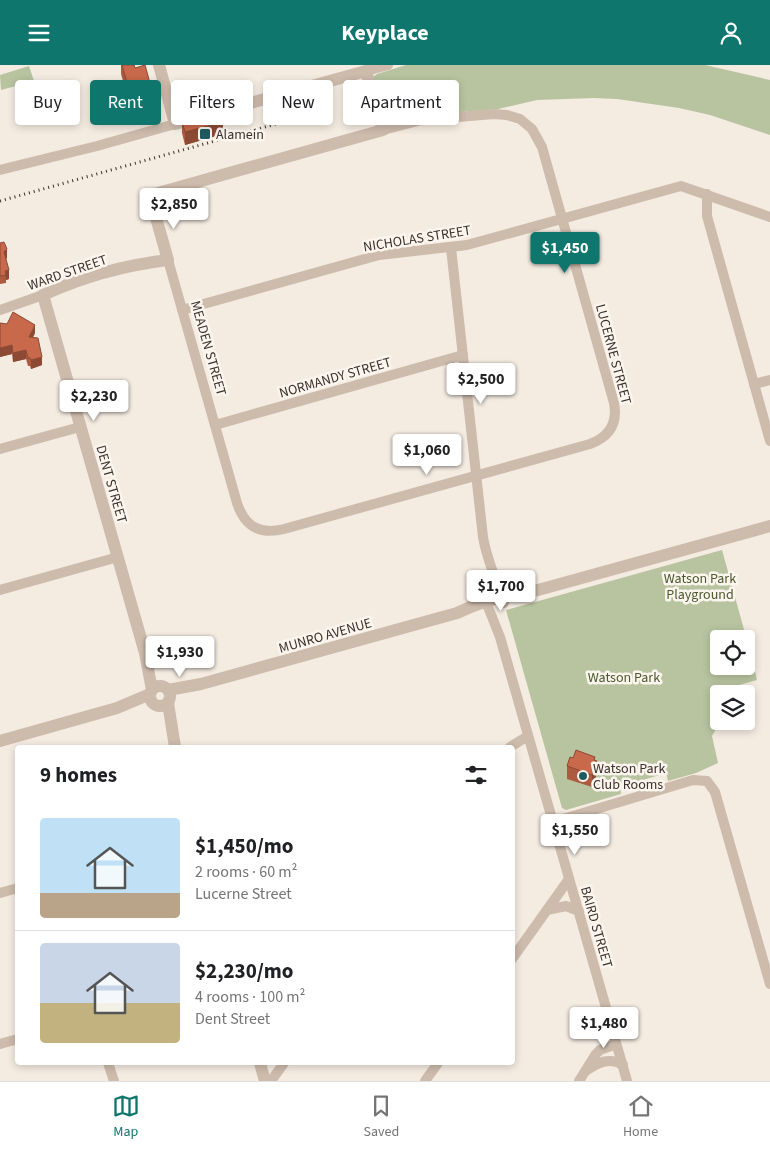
<!DOCTYPE html>
<html lang="en">
<head>
<meta charset="utf-8">
<style>
	:root { --surface:#fff; --page:#f6f6f6; --text:#202124; --muted:#757577; --line:#e0e0e0; --accent:#0f766e }
	body { margin:0; font-family:"Source Sans 3",sans-serif; background:var(--page); color:var(--text); height:100vh; display:flex; flex-direction:column; font-size:19px; white-space:nowrap }
	* { box-sizing:border-box; margin:0 }
	p { font-size:16px; color:var(--muted) }
	.icon { flex:none; width:28px; height:28px; fill:none; stroke:currentColor; stroke-width:2; stroke-linecap:round; stroke-linejoin:round }
	.map { position:relative; flex:1; overflow:hidden }
	.sheet { position:absolute; left:15px; top:680px; width:500px; height:320px; display:flex; flex-direction:column; background:var(--surface); border-radius:5px; box-shadow:0 2px 8px #0003 }
	.sheet>* { flex:none }
	.top-card { position:absolute; left:15px; top:15px; width:500px; height:45px; display:flex; gap:10px }
	.fabs { position:absolute; left:710px; top:565px; display:grid; gap:10px }
	.fabs a { display:grid; place-items:center; width:45px; height:45px; border-radius:5px; background:var(--surface); box-shadow:0 2px 8px #0003; font-size:25px }
	.price { position:absolute; translate:-50% -42px; padding:0 11px; border-radius:5px; background:#fff; color:#222; font-size:16px; line-height:32px; filter:drop-shadow(0 1px 2px #0008) }
	.price::after { content:''; position:absolute; left:50%; top:30px; width:15px; height:11px; margin-left:-8px; background:inherit; clip-path:polygon(0 0,100% 0,50% 100%) }
	.price.on { background:var(--accent); color:#fff }
	ul { padding:0; list-style:none }
	li { display:flex; align-items:center; gap:15px; height:125px; padding:0 25px }
	li+li { border-top:1px solid var(--line) }
	li span { display:grid; place-items:center; flex:none; width:140px; height:100px; border-radius:5px; color:#555 }
	li>.icon { margin-inline-start:auto }
	span .icon { width:60px; height:60px; fill:#fffc; stroke-width:1 }
	li b { font-size:21px }
	h2 { display:flex; justify-content:space-between; align-items:center; height:60px; padding:0 25px; font-size:21px }
	.pill { padding:0 18px; border-radius:5px; background:var(--surface); box-shadow:0 2px 8px #0003; font-size:18px; line-height:45px }
	.pill.on { background:var(--accent); color:#fff }
	header { display:flex; justify-content:space-between; align-items:center; height:65px; padding:0 25px; background:var(--accent); color:#fff; font-size:22px; font-weight:700 }
	.tabs { display:flex; justify-content:space-around; align-items:center; height:70px; border-top:1px solid var(--line); background:var(--surface); font-size:14px; color:var(--muted) }
	.tabs a { display:grid; justify-items:center; gap:2px }
	.tabs .on { color:var(--accent) }
	.map>svg:first-child { display:block }
	.green { fill:#b8c4a0; fill-rule:evenodd }
	.lines { fill:none; stroke-linecap:round; stroke-linejoin:round }
	.minor { stroke:#cdbbac; stroke-width:10 }
	.tertiary { stroke:#cdbbac; stroke-width:12 }
	.rail { stroke:#3b302b; stroke-width:3; stroke-dasharray:1 4; stroke-linecap:butt }
	.wall { fill:#ac5a40 }
	.shaded-wall { fill:#8c4a34 }
	.building { fill:#c8694b; stroke:#8c4a34 }
	.poi-dot { fill:#1f5a5e; stroke:#fbf5ee; stroke-width:2 }
	.labels { text-anchor:middle; stroke-width:5; stroke-linejoin:round; paint-order:stroke }
	.poi-label { font-size:14px; fill:#3b302b; stroke:#fbf5ee; text-anchor:start }
	.street-label { font-size:14px; fill:#3b302b; stroke:#fbf5ee }
	.park-label { font-size:14px; fill:#4a5a2e; stroke:#fbf5ee }
</style>
</head>
<body>
<header><svg class="icon" aria-label="menu" viewBox="0 0 24 24"><path d="M4 6h16M4 12h16M4 18h16"/></svg>Keyplace<svg class="icon" aria-label="person" viewBox="0 0 24 24"><circle cx="12" cy="8" r="4"/><path d="M4 21q1-7 8-7t8 7"/></svg></header>
<div class="map">
<svg width="770" height="1016" viewBox="0 0 770 1016">
	<rect width="100%" height="100%" fill="#f4ebe1"/>
	<g class="green">
		<polygon points="406,0 705,0 770,15 770,70 710,50 679,43 617,34 594,33 537,35 498,44 423,50 386,57 373,12 377,9"/>
		<polygon points="29,1 34,16 1,25 0,10"/>
		<path d="M722,485L753,597L757,615L739,620L735,629H719V656H721L712,671L718,698L696,708L668,716L666,708L620,722L621,729L566,745L562,743L506,545ZM719,574H746V601H719Z"/>
	</g>
	<g class="lines">
		<g class="minor">
			<polyline points="366,6 388,0"/>
			<polyline points="0,105 97,81 175,59"/>
			<polyline points="707,129 707,151 770,376"/>
			<path d="M451,183L483,472C487,496 497,516 504,538"/>
			<path d="M168,195L237,438C245,462 260,470 284,464L590,379C609,372 618,359 614,338L542,82L532,64L520,54L507,50L494,49L422,55L383,65"/>
			<polyline points="0,245 43,230"/>
			<polyline points="182,245 379,190 467,180 681,121 770,152"/>
			<polyline points="754,319 770,315"/>
			<polyline points="215,360 463,290"/>
			<polyline points="0,384 80,362"/>
			<polyline points="0,525 118,492"/>
			<polyline points="486,537 500,572 627,1016"/>
			<polyline points="510,682 528,671"/>
			<polyline points="553,757 693,715 707,716 715,727 770,919"/>
			<polyline points="0,828 18,823"/>
			<polyline points="547,845 566,841 579,846"/>
			<polyline points="512,894 569,814"/>
			<polyline points="0,979 18,974"/>
			<polyline points="108,998 114,1016"/>
			<path d="M587,1005C599,997 610,992 623,1000"/>
			<polyline points="271,1016 284,998"/>
			<polyline points="425,1016 438,998"/>
			<polyline points="579,1016 596,989 600,985 616,979"/>
		</g>
		<g class="tertiary">
			<circle cx="160" cy="631" r="10"/>
			<path d="M152,625L145,588L43,230C82,212 126,200 168,195L153,142V134L158,128L383,65L366,6L175,59L159,0"/>
			<path d="M168,625L201,619L457,548C482,536 511,529 538,525L770,461"/>
			<polyline points="168,638 175,682"/>
			<polyline points="0,676 117,643 150,629"/>
			<polyline points="260,998 265,1016"/>
		</g>
		<polyline class="rail" points="0,136 326,45"/>
	</g>
	<g class="wall">
		<polygon points="121,0 134,0 153,42 132,48 121,9"/>
		<polygon points="182,56 223,69 185,80 182,68"/>
		<polygon points="0,178 7,193 6,194 9,214 6,215 6,218 0,219"/>
		<polygon points="0,258 35,268 33,272 42,300 31,304 30,301 28,301 26,294 13,297 12,289 0,292"/>
		<polygon points="573,693 595,695 597,708 592,722 567,714 567,701"/>
	</g>
	<g class="shaded-wall">
		<polygon points="153,29 153,42 132,48 132,35"/>
		<polygon points="223,57 223,69 185,80 185,67"/>
		<polygon points="7,184 7,193 4,195 4,187"/>
		<polygon points="9,205 9,214 6,215 5,206"/>
		<polygon points="35,260 35,268 29,280 29,272"/>
		<polygon points="12,280 12,289 0,292 0,283"/>
		<polygon points="26,285 26,294 13,297 13,288"/>
		<polygon points="42,292 42,300 31,304 31,295"/>
		<polygon points="595,692 595,701 597,696 597,708 592,722 592,710"/>
	</g>
	<g class="building">
		<polygon points="122,0 134,0 135,3 145,0 153,29 132,35"/>
		<polygon points="221,45 223,57 185,67 182,56"/>
		<polygon points="4,177 7,184 4,187 9,205 5,206 6,210 0,211 0,178"/>
		<polygon points="13,247 35,260 29,272 38,273 42,292 31,295 30,293 28,293 26,285 13,288 12,280 0,283 0,258 7,259"/>
		<polygon points="576,685 595,692 594,695 597,696 592,710 567,701 570,692 573,693"/>
	</g>
	<g class="poi-dot">
		<rect x="199" y="63" width="12" height="12" rx="2.5"/>
		<circle cx="583" cy="711" r="5"/>
	</g>
	<g class="labels">
		<g class="poi-label">
			<text x="216" y="74">Alamein</text>
			<text x="593" y="708">Watson Park<tspan x="593" dy="16">Club Rooms</tspan></text>
		</g>
		<g class="street-label">
			<text transform="translate(417 173) rotate(-9)" y="5">NICHOLAS STREET</text>
			<text transform="translate(67 207) rotate(-19)" y="5">WARD STREET</text>
			<text transform="translate(209 283) rotate(74)" y="5">MEADEN STREET</text>
			<text transform="translate(614 289) rotate(75)" y="5">LUCERNE STREET</text>
			<text transform="translate(335 312) rotate(-16)" y="5">NORMANDY STREET</text>
			<text transform="translate(112 419) rotate(74)" y="5">DENT STREET</text>
			<text transform="translate(325 570) rotate(-16)" y="5">MUNRO AVENUE</text>
			<text transform="translate(597 862) rotate(74)" y="5">BAIRD STREET</text>
		</g>
		<g class="park-label">
			<text x="700" y="518">Watson Park<tspan x="700" dy="16">Playground</tspan></text>
			<text x="624" y="617">Watson Park</text>
		</g>
	</g>
</svg>
<div class="fabs">
<a><svg class="icon" aria-label="locate" viewBox="0 0 24 24"><circle cx="12" cy="12" r="6"/><path d="M12 2v4M12 18v4M2 12h4M18 12h4"/></svg></a>
<a><svg class="icon" aria-label="layers" viewBox="0 0 24 24"><path d="M12 4l9 5-9 5-9-5zM3 14l9 5 9-5"/></svg></a>
</div>
<b class="price" style="left:174px;top:165px">$2,850</b>
<b class="price on" style="left:565px;top:209px">$1,450</b>
<b class="price" style="left:481px;top:340px">$2,500</b>
<b class="price" style="left:94px;top:357px">$2,230</b>
<b class="price" style="left:427px;top:411px">$1,060</b>
<b class="price" style="left:501px;top:547px">$1,700</b>
<b class="price" style="left:180px;top:613px">$1,930</b>
<b class="price" style="left:575px;top:791px">$1,550</b>
<b class="price" style="left:604px;top:984px">$1,480</b>
<div class="top-card">
<a class="pill">Buy</a>
<a class="pill on">Rent</a>
<a class="pill">Filters</a>
<a class="pill">New</a>
<a class="pill">Apartment</a>
</div>
<section class="sheet">
<h2>9 homes<svg class="icon" aria-label="filters" viewBox="0 0 24 24"><path d="M4 7h16M4 17h16"/><circle cx="9" cy="7" r="2"/><circle cx="15" cy="17" r="2"/></svg></h2>
<ul>
<li><span style="background:linear-gradient(#bfe0f5 75%,#b9a48a 0)"><svg class="icon" aria-label="home" viewBox="0 0 24 24"><path d="M3 11l9-7 9 7M6 9v11h12V9"/></svg></span><div><b>$1,450/mo</b><p>2 rooms · 60 m²</p><p>Lucerne Street</p></div></li>
<li><span style="background:linear-gradient(#c9d6e8 60%,#c2b280 0)"><svg class="icon" aria-label="home" viewBox="0 0 24 24"><path d="M3 11l9-7 9 7M6 9v11h12V9"/></svg></span><div><b>$2,230/mo</b><p>4 rooms · 100 m²</p><p>Dent Street</p></div></li>
</ul>
</section>
</div>
<nav class="tabs">
<a class="on"><svg class="icon" aria-label="map" viewBox="0 0 24 24"><path d="M3 6l6-2 6 2 6-2v14l-6 2-6-2-6 2zM9 4v14M15 6v14"/></svg>Map</a>
<a><svg class="icon" aria-label="saved" viewBox="0 0 24 24"><path d="M7 4h10v16l-5-4-5 4z"/></svg>Saved</a>
<a><svg class="icon" aria-label="home" viewBox="0 0 24 24"><path d="M3 11l9-7 9 7M6 9v11h12V9"/></svg>Home</a>
</nav>
</body>
</html>
